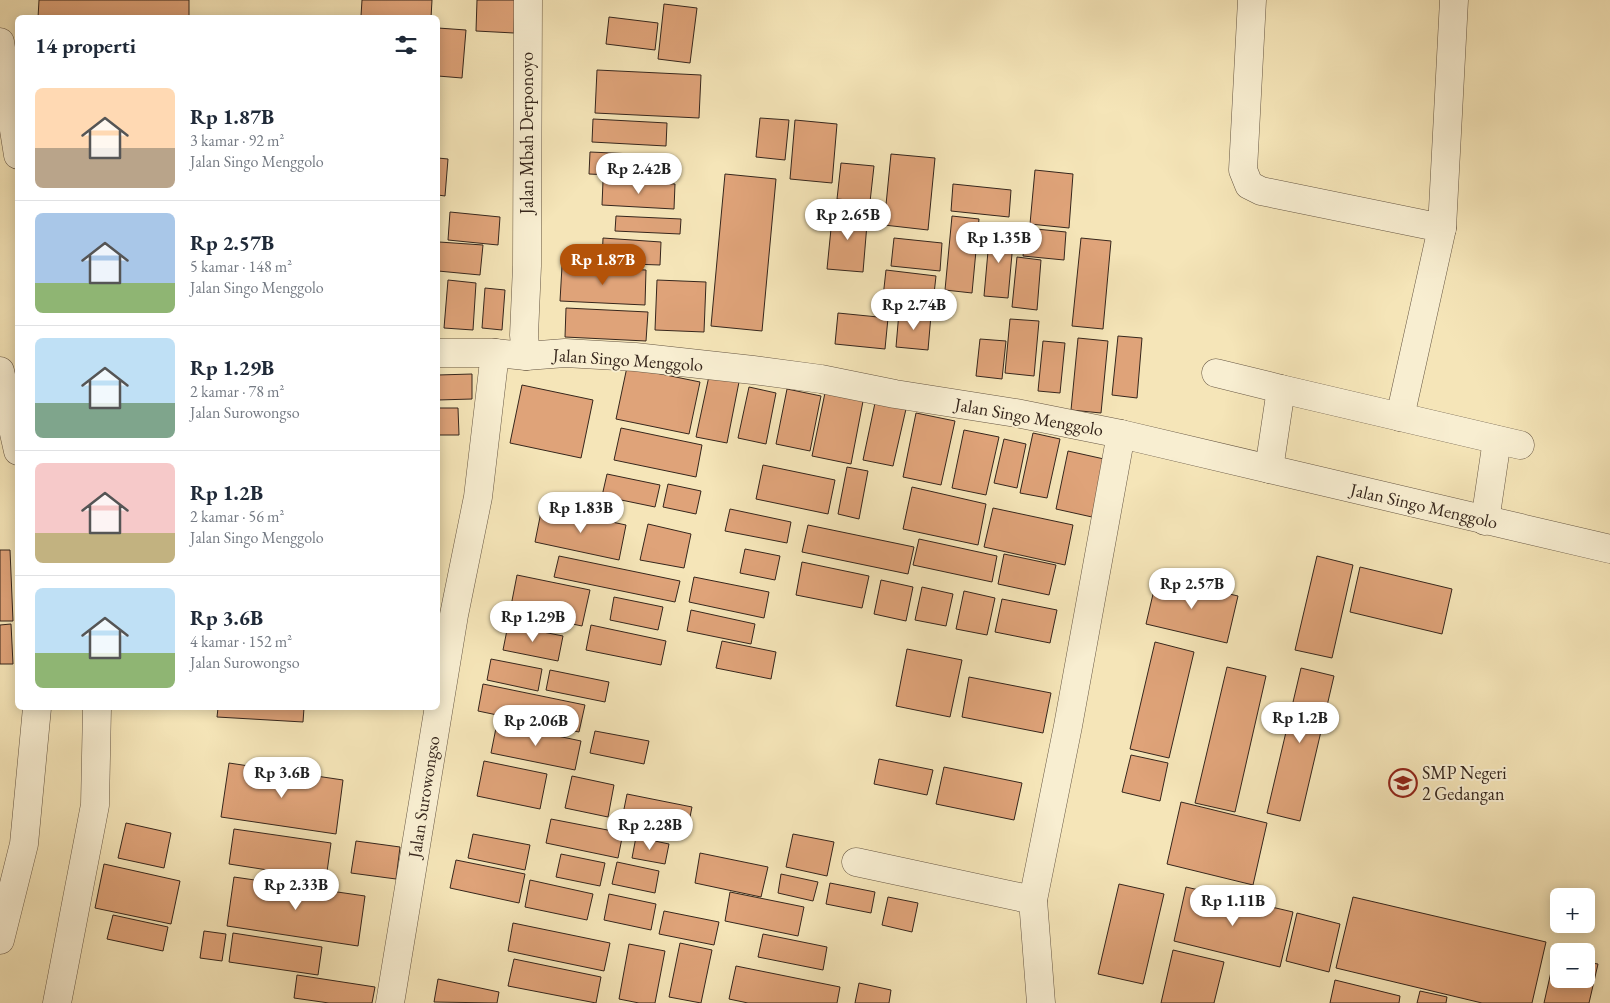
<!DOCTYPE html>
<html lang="id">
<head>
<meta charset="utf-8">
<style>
	:root { --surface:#fff; --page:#f2f2f3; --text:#1f2937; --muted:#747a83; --line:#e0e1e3; --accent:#b45309 }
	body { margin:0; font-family:"EB Garamond",serif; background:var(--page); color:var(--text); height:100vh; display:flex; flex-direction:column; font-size:19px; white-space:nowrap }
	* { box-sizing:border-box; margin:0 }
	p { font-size:16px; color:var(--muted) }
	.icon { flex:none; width:28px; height:28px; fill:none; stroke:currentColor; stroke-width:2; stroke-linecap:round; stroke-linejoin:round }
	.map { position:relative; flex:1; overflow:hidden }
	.side { position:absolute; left:15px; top:15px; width:425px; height:695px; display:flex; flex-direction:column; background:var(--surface); border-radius:8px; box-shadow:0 2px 12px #0003 }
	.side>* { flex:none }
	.fabs { position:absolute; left:1550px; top:888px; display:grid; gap:10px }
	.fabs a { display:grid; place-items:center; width:45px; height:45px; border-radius:8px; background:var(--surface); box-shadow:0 2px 12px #0003; font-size:25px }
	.price { position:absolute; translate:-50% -42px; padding:0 11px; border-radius:18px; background:#fff; color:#222; font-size:16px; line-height:32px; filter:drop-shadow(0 1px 2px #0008) }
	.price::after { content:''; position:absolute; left:50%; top:30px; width:15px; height:11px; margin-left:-8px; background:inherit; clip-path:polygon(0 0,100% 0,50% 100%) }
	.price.on { background:var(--accent); color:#fff }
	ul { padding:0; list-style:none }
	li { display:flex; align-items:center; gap:15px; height:125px; padding:0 20px }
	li+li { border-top:1px solid var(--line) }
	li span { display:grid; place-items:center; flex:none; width:140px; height:100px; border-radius:8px; color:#555 }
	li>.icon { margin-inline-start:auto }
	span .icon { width:60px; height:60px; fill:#fffc; stroke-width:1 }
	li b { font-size:21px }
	h2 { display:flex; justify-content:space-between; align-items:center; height:60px; padding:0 20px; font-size:21px }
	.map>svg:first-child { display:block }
	.building { fill:#dfa379; stroke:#36261c }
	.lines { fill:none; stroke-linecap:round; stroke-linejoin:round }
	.minor-casing { stroke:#665643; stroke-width:29 }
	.minor { stroke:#f8eed1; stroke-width:28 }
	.labels { text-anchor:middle; stroke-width:4; stroke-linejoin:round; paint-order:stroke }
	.street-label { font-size:18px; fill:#36261c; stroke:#f8eed1 }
	.poi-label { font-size:18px; fill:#36261c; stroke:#f8eed1; text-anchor:start }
</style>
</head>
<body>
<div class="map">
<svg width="1610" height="1003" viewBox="0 0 1610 1003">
	<rect width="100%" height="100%" fill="#f5e5b8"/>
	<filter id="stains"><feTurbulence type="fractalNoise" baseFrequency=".004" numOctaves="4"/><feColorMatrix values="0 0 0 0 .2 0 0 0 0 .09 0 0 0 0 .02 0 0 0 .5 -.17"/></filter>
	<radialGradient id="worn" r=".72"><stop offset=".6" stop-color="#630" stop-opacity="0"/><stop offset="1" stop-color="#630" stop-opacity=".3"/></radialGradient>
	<g class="building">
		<polygon points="39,0 189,0 189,18 38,18"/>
		<polygon points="362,0 432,0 431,18 361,16"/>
		<polygon points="477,0 515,0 514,33 476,31"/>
		<polygon points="664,4 697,8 690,63 658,59"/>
		<polygon points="609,17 658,23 655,50 606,44"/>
		<polygon points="438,28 466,30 462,78 438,76"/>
		<polygon points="597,70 701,75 699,118 595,113"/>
		<polygon points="760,118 789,120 785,160 756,157"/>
		<polygon points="593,119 667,123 666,146 592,142"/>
		<polygon points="795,120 837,124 832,183 790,179"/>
		<polygon points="590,152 656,155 655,177 589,174"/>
		<polygon points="891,154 935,158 928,230 884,225"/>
		<polygon points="438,158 448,159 445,196 438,195"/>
		<polygon points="841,163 874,166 870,202 837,199"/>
		<polygon points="1035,170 1073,174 1069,228 1030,224"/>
		<polygon points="725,174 776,179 762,331 711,326"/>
		<polygon points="603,181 675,184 674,209 602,205"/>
		<polygon points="953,184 1011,190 1009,217 951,211"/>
		<polygon points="833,209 868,212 863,272 827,269"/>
		<polygon points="450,212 500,217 498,245 448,240"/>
		<polygon points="616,216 681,219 680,234 615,231"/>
		<polygon points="952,216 979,219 972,293 945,290"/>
		<polygon points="1026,228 1066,232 1064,260 1023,256"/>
		<polygon points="990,229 1014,232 1008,298 984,296"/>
		<polygon points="603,238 661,242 660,265 602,263"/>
		<polygon points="894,238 942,243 940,271 891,266"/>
		<polygon points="1081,238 1111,241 1103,329 1072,326"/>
		<polygon points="439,242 483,245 480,275 438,271"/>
		<polygon points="1017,257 1041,260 1037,310 1012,307"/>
		<polygon points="562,266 646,270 645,305 560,301"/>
		<polygon points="886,270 936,276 933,303 883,297"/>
		<polygon points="448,280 476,283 473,330 444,328"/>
		<polygon points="657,280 706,282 704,332 655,330"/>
		<polygon points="485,288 505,290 502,330 482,328"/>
		<polygon points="566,308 648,312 646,341 565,337"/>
		<polygon points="899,312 931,315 928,350 896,347"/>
		<polygon points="838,313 888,318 885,349 835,344"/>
		<polygon points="1010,319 1039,321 1034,376 1005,373"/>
		<polygon points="1118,336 1142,338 1137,398 1112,395"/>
		<polygon points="1078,338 1108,341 1101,413 1071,410"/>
		<polygon points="980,339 1006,341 1002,379 976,376"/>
		<polygon points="1043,341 1065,343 1060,393 1038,391"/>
		<polygon points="627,367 700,382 689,434 616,419"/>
		<polygon points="472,374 472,399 438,400 438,375"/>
		<polygon points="709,376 739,382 727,443 696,437"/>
		<polygon points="522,385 593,400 581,458 510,443"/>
		<polygon points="749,387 776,393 766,444 738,438"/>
		<polygon points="826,388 864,396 851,464 812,456"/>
		<polygon points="787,389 821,396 810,451 776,444"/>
		<polygon points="875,403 906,409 893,466 863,460"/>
		<polygon points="438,408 458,408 459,435 438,435"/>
		<polygon points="916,413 955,421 941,485 903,477"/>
		<polygon points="621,428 702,445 696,477 614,460"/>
		<polygon points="964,430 999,437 986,495 952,488"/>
		<polygon points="1033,433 1060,439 1047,498 1020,493"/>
		<polygon points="1004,439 1026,444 1017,488 994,483"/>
		<polygon points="1068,451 1104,459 1092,517 1056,509"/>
		<polygon points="763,465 835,480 828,514 756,499"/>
		<polygon points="847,467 868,471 859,519 838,514"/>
		<polygon points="607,474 660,485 655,507 602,496"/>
		<polygon points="668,484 701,491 696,514 663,507"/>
		<polygon points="912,487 986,504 978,545 903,529"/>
		<polygon points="542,507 626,525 619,560 535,542"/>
		<polygon points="993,508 1073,525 1065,565 984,547"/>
		<polygon points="730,509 791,522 787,543 725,531"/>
		<polygon points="648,524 691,534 684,568 640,560"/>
		<polygon points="808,525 914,547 908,574 802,552"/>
		<polygon points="919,539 997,556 992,582 913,565"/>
		<polygon points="745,549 780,556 775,580 740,573"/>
		<polygon points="0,550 10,550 13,621 0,621"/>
		<polygon points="1004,554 1056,565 1049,595 998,584"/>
		<polygon points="559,556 680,581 675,602 554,577"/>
		<polygon points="1317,556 1353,565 1332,658 1295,650"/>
		<polygon points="802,562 869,576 862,608 796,595"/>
		<polygon points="1360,567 1452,589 1442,634 1350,612"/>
		<polygon points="517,575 590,590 582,626 510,611"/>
		<polygon points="694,577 769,592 764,618 689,602"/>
		<polygon points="1157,577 1238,596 1227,643 1146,624"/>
		<polygon points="881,580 913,587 906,621 874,614"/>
		<polygon points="922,587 953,594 946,626 915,620"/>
		<polygon points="964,591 995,598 987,635 956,629"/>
		<polygon points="614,597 663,607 658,630 610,620"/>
		<polygon points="1002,599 1057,610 1050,643 995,632"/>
		<polygon points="691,610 755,624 751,644 687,631"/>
		<polygon points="11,624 13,664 0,664 0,625"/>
		<polygon points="508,625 563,636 558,661 503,650"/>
		<polygon points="591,625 666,641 661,665 586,650"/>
		<polygon points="722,641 776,652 771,679 716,668"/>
		<polygon points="1155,642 1194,652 1169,758 1130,749"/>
		<polygon points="907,649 962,660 950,717 896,706"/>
		<polygon points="491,659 542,669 538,691 487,680"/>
		<polygon points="1227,667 1266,676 1235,812 1195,803"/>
		<polygon points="1301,668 1334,676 1300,821 1267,813"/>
		<polygon points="550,670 609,682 605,702 546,690"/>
		<polygon points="969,677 1051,693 1043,733 962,717"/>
		<polygon points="483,684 585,705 579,732 478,711"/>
		<polygon points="218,708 304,708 303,722 217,717"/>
		<polygon points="497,723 581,741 575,770 491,753"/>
		<polygon points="595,731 649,741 644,764 590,753"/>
		<polygon points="1131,755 1168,763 1160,801 1122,792"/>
		<polygon points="879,759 933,770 927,795 874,784"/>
		<polygon points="484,761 547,774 540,809 477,796"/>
		<polygon points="229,763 343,780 336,834 221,817"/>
		<polygon points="944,767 1022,783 1014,820 936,804"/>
		<polygon points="572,776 614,785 608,817 565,808"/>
		<polygon points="627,794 692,807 686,837 621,824"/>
		<polygon points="1181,802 1267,823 1253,885 1167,864"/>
		<polygon points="551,819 623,833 618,858 546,843"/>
		<polygon points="126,823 171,833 164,868 118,858"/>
		<polygon points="234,829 331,843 326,879 229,864"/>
		<polygon points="473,834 530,845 525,870 468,858"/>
		<polygon points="793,834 834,842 827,876 786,867"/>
		<polygon points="636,837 669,844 665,864 632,858"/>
		<polygon points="356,841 400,847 396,879 351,873"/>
		<polygon points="700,853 768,867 761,897 695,883"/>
		<polygon points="561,854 605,863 600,886 556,877"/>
		<polygon points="456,860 525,874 519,903 450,888"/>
		<polygon points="617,862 659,871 655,893 612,884"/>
		<polygon points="104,864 180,881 171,924 95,908"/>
		<polygon points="781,874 818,882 813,901 778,893"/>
		<polygon points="234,877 365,896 358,946 227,926"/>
		<polygon points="530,880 593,894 587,920 525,907"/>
		<polygon points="830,883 875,892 871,913 826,904"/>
		<polygon points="1119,884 1164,894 1143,984 1098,974"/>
		<polygon points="1186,887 1293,912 1280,967 1174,941"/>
		<polygon points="730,892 804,907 798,936 725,921"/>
		<polygon points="609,894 656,904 651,930 604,920"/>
		<polygon points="888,897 918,903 912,932 882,925"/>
		<polygon points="1353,897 1546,942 1532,1003 1482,1003 1336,968"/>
		<polygon points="664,911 719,922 714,945 659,934"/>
		<polygon points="1297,913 1340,924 1329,972 1286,961"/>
		<polygon points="113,915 168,927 163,951 107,939"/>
		<polygon points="513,923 610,943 604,971 508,951"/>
		<polygon points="204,931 226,934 222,961 200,958"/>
		<polygon points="233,933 322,947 318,975 229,962"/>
		<polygon points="763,934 827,947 823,970 758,957"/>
		<polygon points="680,943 712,950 701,1003 669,997"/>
		<polygon points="629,944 665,951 655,1003 639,1003 619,999"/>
		<polygon points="1173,950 1224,962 1214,1003 1161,1003"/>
		<polygon points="1555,954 1559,955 1559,979 1586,979 1586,962 1598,964 1589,1003 1544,1003"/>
		<polygon points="514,959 601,977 596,1003 508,986"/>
		<polygon points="736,966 840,987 837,1003 748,1003 729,999"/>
		<polygon points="297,975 375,987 372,1003 329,1003 294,998"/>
		<polygon points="438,979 499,992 497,1003 434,1002"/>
		<polygon points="1335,980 1400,996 1399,1003 1330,1003"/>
		<polygon points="859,983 891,990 889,1003 855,1003"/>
		<polygon points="1420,991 1447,997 1446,1003 1417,1003"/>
	</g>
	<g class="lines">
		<defs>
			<g id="minor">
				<polyline points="1252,0 1243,170 1249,185 1261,191 1442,228 1400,417"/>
				<polyline points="0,42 18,155"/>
				<polyline points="1442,228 1454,0"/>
				<polyline points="438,353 495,353 526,356 565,353 635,357 753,370 821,379 895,394 1016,413 1121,434 1610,549"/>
				<polyline points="526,356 524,335 527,266 528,0"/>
				<polyline points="0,371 18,451"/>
				<polyline points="1216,373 1281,389"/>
				<polyline points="1269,469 1281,389 1520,445"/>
				<polyline points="1485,521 1497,440"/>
				<polyline points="856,862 1033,900"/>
				<polyline points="0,940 24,844 37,708"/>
				<polyline points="57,1003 95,805 97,708"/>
				<polyline points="390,1003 454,615 478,497 495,353"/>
				<polyline points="1041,1003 1033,900 1068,726 1121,434"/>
			</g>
		</defs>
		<use href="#minor" class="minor-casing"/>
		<use href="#minor" class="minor"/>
	</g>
	<defs>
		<symbol id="school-ring" viewBox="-11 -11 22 22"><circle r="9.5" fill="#f8eed1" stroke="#8f2418" stroke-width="1.5"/><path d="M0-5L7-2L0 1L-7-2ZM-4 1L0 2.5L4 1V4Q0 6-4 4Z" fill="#8f2418"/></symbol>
	</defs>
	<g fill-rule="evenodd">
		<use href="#school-ring" x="1387" y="767" width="32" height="32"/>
	</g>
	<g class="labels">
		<g class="street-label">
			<text transform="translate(527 133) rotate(-90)" y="6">Jalan Mbah Derponoyo</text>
			<text transform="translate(628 360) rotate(4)" y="6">Jalan Singo Menggolo</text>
			<text transform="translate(1029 417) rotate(10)" y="6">Jalan Singo Menggolo</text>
			<text transform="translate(1424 506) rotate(13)" y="6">Jalan Singo Menggolo</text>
			<text transform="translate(424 797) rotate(-81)" y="6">Jalan Surowongso</text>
		</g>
		<g class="poi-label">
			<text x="1422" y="779">SMP Negeri<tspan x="1422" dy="21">2 Gedangan</tspan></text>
		</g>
	</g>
	<rect width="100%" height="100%" filter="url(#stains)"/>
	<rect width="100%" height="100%" fill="url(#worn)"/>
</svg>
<div class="fabs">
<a>+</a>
<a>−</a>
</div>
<b class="price" style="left:639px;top:195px">Rp 2.42B</b>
<b class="price" style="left:848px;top:241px">Rp 2.65B</b>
<b class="price" style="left:999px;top:264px">Rp 1.35B</b>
<b class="price on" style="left:603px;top:286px">Rp 1.87B</b>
<b class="price" style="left:914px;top:331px">Rp 2.74B</b>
<b class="price" style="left:581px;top:534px">Rp 1.83B</b>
<b class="price" style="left:1192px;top:610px">Rp 2.57B</b>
<b class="price" style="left:533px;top:643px">Rp 1.29B</b>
<b class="price" style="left:1300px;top:744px">Rp 1.2B</b>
<b class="price" style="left:536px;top:747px">Rp 2.06B</b>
<b class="price" style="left:282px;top:799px">Rp 3.6B</b>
<b class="price" style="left:650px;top:851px">Rp 2.28B</b>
<b class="price" style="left:296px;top:911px">Rp 2.33B</b>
<b class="price" style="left:1233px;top:927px">Rp 1.11B</b>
<section class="side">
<h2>14 properti<svg class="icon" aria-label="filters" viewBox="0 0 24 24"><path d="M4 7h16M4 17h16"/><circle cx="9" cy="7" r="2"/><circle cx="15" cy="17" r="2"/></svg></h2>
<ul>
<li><span style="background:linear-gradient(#ffd9b3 60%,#b9a48a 0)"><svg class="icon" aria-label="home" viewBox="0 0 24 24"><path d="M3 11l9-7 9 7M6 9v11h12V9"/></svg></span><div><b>Rp 1.87B</b><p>3 kamar · 92 m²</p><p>Jalan Singo Menggolo</p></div></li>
<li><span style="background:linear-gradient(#a9c7e8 70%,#8fb573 0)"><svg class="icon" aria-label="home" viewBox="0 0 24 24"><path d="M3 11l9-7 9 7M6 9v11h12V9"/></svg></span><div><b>Rp 2.57B</b><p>5 kamar · 148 m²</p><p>Jalan Singo Menggolo</p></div></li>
<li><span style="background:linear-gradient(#bfe0f5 65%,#7fa58c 0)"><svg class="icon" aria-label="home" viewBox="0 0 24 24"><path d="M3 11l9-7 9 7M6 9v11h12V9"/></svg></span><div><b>Rp 1.29B</b><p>2 kamar · 78 m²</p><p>Jalan Surowongso</p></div></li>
<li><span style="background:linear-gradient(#f6c9c9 70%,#c2b280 0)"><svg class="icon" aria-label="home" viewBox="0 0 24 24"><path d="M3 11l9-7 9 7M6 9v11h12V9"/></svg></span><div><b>Rp 1.2B</b><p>2 kamar · 56 m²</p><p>Jalan Singo Menggolo</p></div></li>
<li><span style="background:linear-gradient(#bfe0f5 65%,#8fb573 0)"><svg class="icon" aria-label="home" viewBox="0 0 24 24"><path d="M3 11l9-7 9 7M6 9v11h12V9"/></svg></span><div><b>Rp 3.6B</b><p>4 kamar · 152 m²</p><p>Jalan Surowongso</p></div></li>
</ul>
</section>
</div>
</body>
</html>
